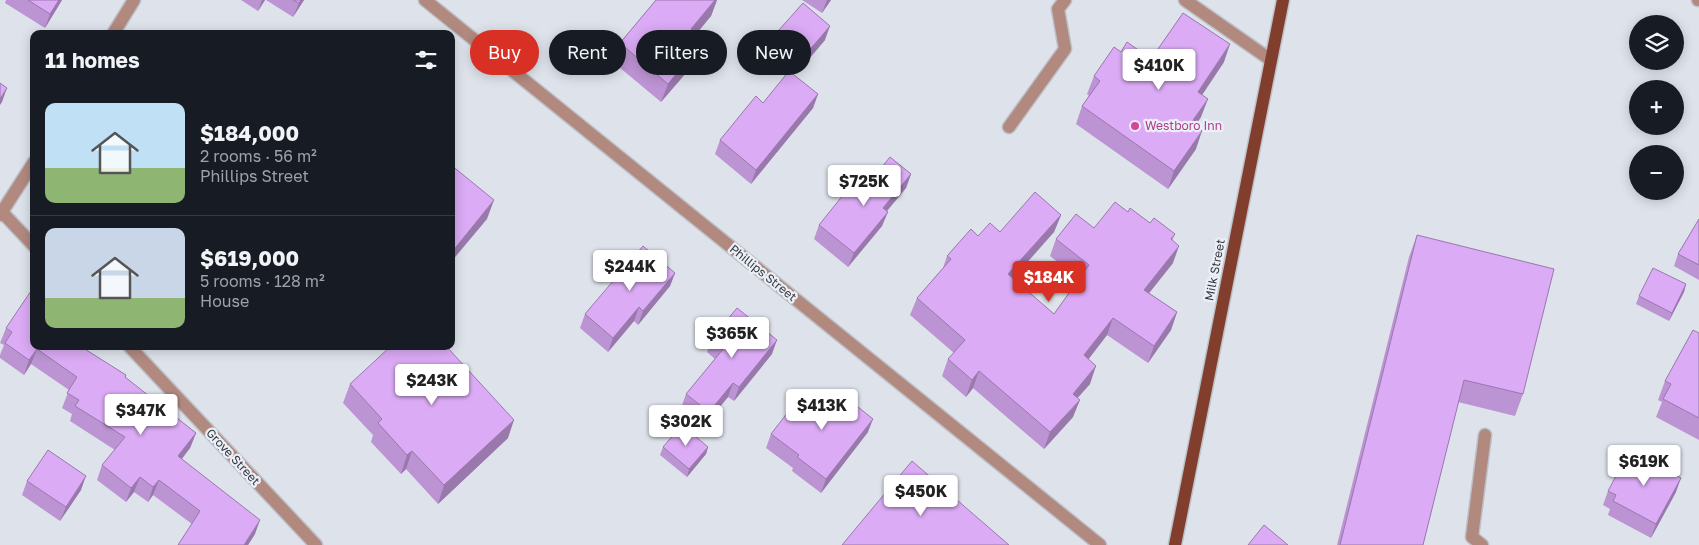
<!DOCTYPE html>
<html lang="en">
<head>
<meta charset="utf-8">
<style>
	:root { --surface:#171b24; --page:#20242c; --text:#f1f3f6; --muted:#9ea1a6; --line:#363941; --accent:#d93025 }
	body { margin:0; font-family:"Golos Text",sans-serif; background:var(--page); color:var(--text); height:100vh; display:flex; flex-direction:column; font-size:19px; white-space:nowrap }
	* { box-sizing:border-box; margin:0 }
	p { font-size:16px; color:var(--muted) }
	.icon { flex:none; width:28px; height:28px; fill:none; stroke:currentColor; stroke-width:2; stroke-linecap:round; stroke-linejoin:round }
	.map { position:relative; flex:1; overflow:hidden }
	.panel { position:absolute; left:30px; top:30px; width:425px; height:320px; display:flex; flex-direction:column; background:var(--surface); border-radius:10px; box-shadow:0 2px 12px #0003 }
	.panel>* { flex:none }
	.top-card { position:absolute; left:470px; top:30px; width:475px; height:45px; display:flex; gap:10px }
	.fabs { position:absolute; left:1629px; top:15px; display:grid; gap:10px }
	.fabs a { display:grid; place-items:center; width:55px; height:55px; border-radius:50%; background:var(--surface); box-shadow:0 2px 12px #0003; font-size:25px }
	.price { position:absolute; translate:-50% -42px; padding:0 11px; border-radius:5px; background:#fff; color:#222; font-size:16px; line-height:32px; filter:drop-shadow(0 1px 2px #0008) }
	.price::after { content:''; position:absolute; left:50%; top:30px; width:15px; height:11px; margin-left:-8px; background:inherit; clip-path:polygon(0 0,100% 0,50% 100%) }
	.price.selected { background:var(--accent); color:#fff }
	ul { padding:0; list-style:none }
	li { display:flex; align-items:center; gap:15px; height:125px; padding:0 15px }
	li+li { border-top:1px solid var(--line) }
	li span { display:grid; place-items:center; flex:none; width:140px; height:100px; border-radius:10px; color:#555 }
	li>.icon { margin-inline-start:auto }
	span .icon { width:60px; height:60px; fill:#fffc; stroke-width:1 }
	li b { font-size:21px }
	h2 { display:flex; justify-content:space-between; align-items:center; height:60px; padding:0 15px; font-size:21px }
	.pill { padding:0 18px; border-radius:22px; background:var(--surface); box-shadow:0 2px 12px #0003; font-size:18px; line-height:45px }
	.pill.selected { background:var(--accent); color:#fff }
	.map>svg:first-child { display:block }
	.lines { fill:none; stroke-linecap:round; stroke-linejoin:round }
	.minor-casing { stroke:#bdc1c8; stroke-width:15 }
	.major-casing { stroke:#bdc1c8; stroke-width:15 }
	.minor { stroke:#b1897f; stroke-width:12 }
	.major { stroke:#813e2d; stroke-width:12 }
	.wall { fill:#bc93d3 }
	.shaded-wall { fill:#9978ac }
	.building { fill:#dbabf5; stroke:#9978ac }
	.hotel-dot { fill:#d1479c; stroke:#ebf0f8; stroke-width:2 }
	.labels { text-anchor:middle; stroke-width:4.5; stroke-linejoin:round; paint-order:stroke }
	.hotel-label { font-size:12px; fill:#b23c85; stroke:#ebf0f8; text-anchor:start }
	.street-label { font-size:12px; fill:#37393c; stroke:#ebf0f8 }
</style>
</head>
<body>
<div class="map">
<svg width="1699" height="545" viewBox="0 0 1699 545">
	<rect width="100%" height="100%" fill="#dee3eb"/>
	<g class="lines">
		<defs>
			<g id="minor">
				<polyline points="425,0 1100,545"/>
				<polyline points="1185,0 1271,60"/>
				<polyline points="1698,0 1699,0"/>
				<polyline points="113,34 134,0"/>
				<polyline points="1009,127 1065,49 1058,9 1065,0"/>
				<polyline points="2,212 34,246"/>
				<polyline points="0,215 34,162"/>
				<polyline points="129,346 316,545"/>
				<polyline points="1482,545 1472,537 1485,435"/>
			</g>
			<polyline id="major" points="1175,545 1283,0"/>
		</defs>
		<use href="#minor" class="minor-casing"/>
		<use href="#major" class="major-casing"/>
		<use href="#minor" class="minor"/>
		<use href="#major" class="major"/>
	</g>
	<g class="wall">
		<polygon points="6,0 62,0 45,28 5,3"/>
		<polygon points="241,0 265,0 258,11"/>
		<polygon points="266,0 304,0 293,17"/>
		<polygon points="656,0 717,0 711,16 696,33 704,40 698,59 661,102 613,62 620,43"/>
		<polygon points="802,0 831,0 822,13"/>
		<polygon points="779,30 825,40 802,67 774,44"/>
		<polygon points="1121,52 1151,59 1224,62 1202,95 1201,117 1195,126 1196,149 1168,189 1076,124 1082,106 1089,96 1087,94 1094,76"/>
		<polygon points="818,94 813,108 751,184 715,154 720,140 763,103"/>
		<polygon points="911,174 906,188 886,211 882,226 848,267 814,239 819,225 862,192"/>
		<polygon points="1128,212 1150,223 1175,234 1172,241 1173,263 1149,293 1177,312 1171,330 1148,363 1107,335 1088,359 1090,384 1077,398 1073,417 1044,449 973,388 966,397 942,376 948,359 954,353 910,315 917,298 943,268 947,256 978,236 1000,232 1061,215 1054,232 1013,279 1054,314 1079,279 1050,256 1056,239 1094,228"/>
		<polygon points="1699,219 1699,280 1674,266 1678,254"/>
		<polygon points="1417,235 1523,394 1515,416 1458,402 1423,545 1337,545 1409,257"/>
		<polygon points="675,273 670,286 638,325 634,321 608,352 580,328 585,314"/>
		<polygon points="1686,284 1684,292 1669,321 1636,304 1639,296"/>
		<polygon points="6,328 34,346 126,375 125,378 196,433 190,448 182,459 255,534 248,545 178,545 192,524 153,495 148,502 134,492 126,502 97,480 102,465 115,450 70,421 72,414 62,408 69,390 31,364 24,375 0,358 0,355 4,345 0,343"/>
		<polygon points="1699,333 1699,440 1656,417 1662,402 1658,400 1665,381"/>
		<polygon points="712,338 772,354 734,401 728,397 704,426 681,408 686,394 715,359 707,352"/>
		<polygon points="350,384 508,438 438,504 406,469 401,474 371,442 373,435 343,403"/>
		<polygon points="831,411 868,432 821,493 792,471 793,468 766,448 771,434"/>
		<polygon points="663,447 708,447 706,454 687,477 660,455"/>
		<polygon points="27,481 81,490 60,521 22,495"/>
		<polygon points="1608,491 1676,492 1651,538 1608,515 1610,509 1603,505"/>
	</g>
	<g class="shaded-wall">
		<polygon points="59,0 62,0 45,28 50,14"/>
		<polygon points="262,0 265,0 258,11"/>
		<polygon points="301,0 304,0 293,17 299,3"/>
		<polygon points="715,0 717,0 711,16 685,48 691,29"/>
		<polygon points="827,0 831,0 822,13"/>
		<polygon points="830,26 825,40 802,67 807,53"/>
		<polygon points="704,40 698,59 661,102 668,84"/>
		<polygon points="1230,44 1224,62 1192,110 1198,92"/>
		<polygon points="7,88 2,102 0,105 0,99"/>
		<polygon points="818,94 813,108 751,184 756,170"/>
		<polygon points="1208,99 1201,117 1185,141 1191,123"/>
		<polygon points="1202,131 1196,149 1168,189 1174,171"/>
		<polygon points="911,174 906,188 878,222 883,208"/>
		<polygon points="494,200 487,219 451,262 452,252"/>
		<polygon points="888,212 882,226 848,267 854,253"/>
		<polygon points="1061,215 1054,232 1001,291 1008,274"/>
		<polygon points="1179,246 1173,263 1138,307 1144,290"/>
		<polygon points="675,273 670,286 638,325 643,311"/>
		<polygon points="1686,284 1684,292 1669,321 1672,313"/>
		<polygon points="639,307 634,321 608,352 613,338"/>
		<polygon points="1177,312 1171,330 1148,363 1154,346"/>
		<polygon points="1113,318 1107,335 1078,373 1084,355"/>
		<polygon points="777,340 772,354 734,401 739,387"/>
		<polygon points="37,349 31,364 24,375 29,360"/>
		<polygon points="1096,366 1090,384 1066,411 1073,394"/>
		<polygon points="979,371 973,388 966,397 972,380"/>
		<polygon points="733,383 728,397 704,426 709,412"/>
		<polygon points="1080,400 1073,417 1044,449 1050,432"/>
		<polygon points="873,419 868,432 821,493 826,479"/>
		<polygon points="514,420 508,438 438,504 444,485"/>
		<polygon points="196,433 190,448 173,470 178,456"/>
		<polygon points="708,447 706,454 687,477 689,469"/>
		<polygon points="412,451 406,469 401,474 407,455"/>
		<polygon points="86,476 81,490 60,521 66,507"/>
		<polygon points="140,477 134,492 126,502 131,488"/>
		<polygon points="1681,478 1676,492 1651,538 1656,524"/>
		<polygon points="159,480 153,495 148,502 153,487"/>
		<polygon points="260,520 255,534 248,545 244,545"/>
	</g>
	<g class="building">
		<polygon points="28,0 59,0 50,14"/>
		<polygon points="293,0 301,0 299,3"/>
		<polygon points="656,0 715,0 691,29 704,40 668,84 620,43"/>
		<polygon points="803,3 830,26 807,53 779,30"/>
		<polygon points="1183,13 1230,44 1198,92 1208,99 1191,123 1202,131 1174,171 1082,106 1100,81 1094,76 1114,47 1121,52 1127,42 1151,59"/>
		<polygon points="789,71 818,94 756,170 720,140 756,96 763,103"/>
		<polygon points="0,83 7,88 0,99"/>
		<polygon points="890,157 911,174 883,208 888,212 854,253 819,225 852,184 862,192"/>
		<polygon points="451,165 494,200 452,252 451,251"/>
		<polygon points="1035,192 1061,215 1008,274 1054,314 1089,265 1056,239 1076,214 1094,228 1115,202 1128,212 1130,208 1150,223 1154,218 1175,234 1171,239 1179,246 1144,290 1177,312 1154,346 1113,318 1084,355 1096,366 1073,394 1080,400 1050,432 979,371 972,380 948,359 965,340 917,298 951,259 947,256 971,229 978,236 990,223 1000,232"/>
		<polygon points="1699,219 1699,265 1678,254"/>
		<polygon points="1417,235 1554,269 1523,394 1464,380 1423,545 1340,545"/>
		<polygon points="643,246 675,273 643,311 639,307 613,338 585,314"/>
		<polygon points="1653,268 1686,284 1672,313 1639,296"/>
		<polygon points="33,288 34,346 80,346 126,375 125,377 196,433 178,456 260,520 244,545 178,545 200,511 159,480 153,487 140,477 131,488 102,465 125,437 75,406 79,400 67,393 77,377 37,349 29,360 5,343 12,332 6,328"/>
		<polygon points="737,308 777,340 739,387 733,383 709,412 686,394 724,348 712,338"/>
		<polygon points="1693,330 1699,333 1699,418 1663,399 1671,384 1665,381"/>
		<polygon points="391,346 446,346 514,420 444,485 412,451 407,455 378,423 382,419 350,384"/>
		<polygon points="805,390 831,411 843,395 873,419 826,479 797,457 799,455 771,434"/>
		<polygon points="682,425 708,447 689,469 663,447"/>
		<polygon points="48,450 86,476 66,507 27,481"/>
		<polygon points="1630,450 1681,478 1656,524 1613,501 1616,495 1608,491"/>
		<polygon points="912,461 1009,545 842,545"/>
		<polygon points="1264,525 1288,545 1248,545"/>
	</g>
	<circle class="hotel-dot" cx="1135" cy="126" r="5"/>
	<g class="labels">
		<g class="hotel-label">
			<text x="1145" y="130">Westboro Inn</text>
		</g>
		<g class="street-label">
			<text transform="translate(1215 270) rotate(-79)" y="4">Milk Street</text>
			<text transform="translate(763 273) rotate(39)" y="4">Phillips Street</text>
			<text transform="translate(233 457) rotate(47)" y="4">Grove Street</text>
		</g>
	</g>
</svg>
<div class="fabs">
<a><svg class="icon" aria-label="layers" viewBox="0 0 24 24"><path d="M12 4l9 5-9 5-9-5zM3 14l9 5 9-5"/></svg></a>
<a>+</a>
<a>−</a>
</div>
<b class="price" style="left:1159px;top:91px">$410K</b>
<b class="price" style="left:864px;top:207px">$725K</b>
<b class="price" style="left:630px;top:292px">$244K</b>
<b class="price selected" style="left:1049px;top:303px">$184K</b>
<b class="price" style="left:732px;top:359px">$365K</b>
<b class="price" style="left:432px;top:406px">$243K</b>
<b class="price" style="left:822px;top:431px">$413K</b>
<b class="price" style="left:141px;top:436px">$347K</b>
<b class="price" style="left:686px;top:447px">$302K</b>
<b class="price" style="left:1644px;top:487px">$619K</b>
<b class="price" style="left:921px;top:517px">$450K</b>
<div class="top-card">
<a class="pill selected">Buy</a>
<a class="pill">Rent</a>
<a class="pill">Filters</a>
<a class="pill">New</a>
</div>
<section class="panel">
<h2>11 homes<svg class="icon" aria-label="filters" viewBox="0 0 24 24"><path d="M4 7h16M4 17h16"/><circle cx="9" cy="7" r="2"/><circle cx="15" cy="17" r="2"/></svg></h2>
<ul>
<li><span style="background:linear-gradient(#bfe0f5 65%,#8fb573 0)"><svg class="icon" aria-label="home" viewBox="0 0 24 24"><path d="M3 11l9-7 9 7M6 9v11h12V9"/></svg></span><div><b>$184,000</b><p>2 rooms · 56 m²</p><p>Phillips Street</p></div></li>
<li><span style="background:linear-gradient(#c9d6e8 70%,#8fb573 0)"><svg class="icon" aria-label="home" viewBox="0 0 24 24"><path d="M3 11l9-7 9 7M6 9v11h12V9"/></svg></span><div><b>$619,000</b><p>5 rooms · 128 m²</p><p>House</p></div></li>
</ul>
</section>
</div>
</body>
</html>
